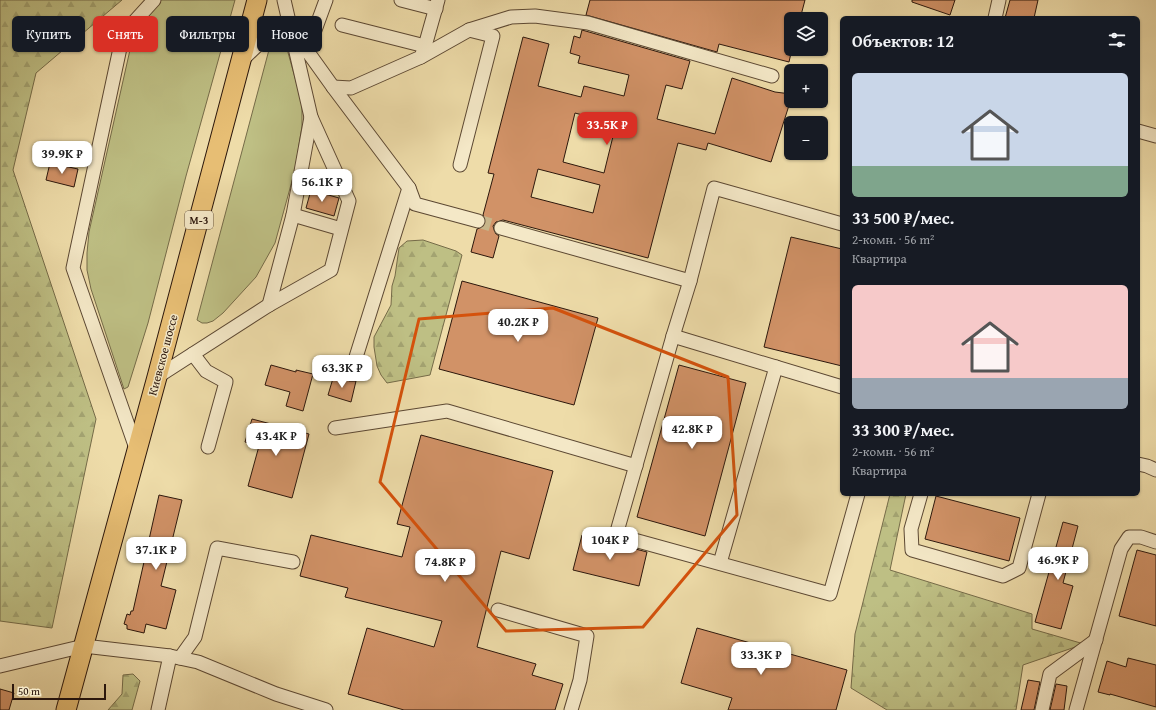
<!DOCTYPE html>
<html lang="ru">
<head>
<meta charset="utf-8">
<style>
	:root { --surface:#171b24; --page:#242831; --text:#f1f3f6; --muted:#9ea1a6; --accent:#d93025 }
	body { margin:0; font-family:"Gentium Book Plus",serif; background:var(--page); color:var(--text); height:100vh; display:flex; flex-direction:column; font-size:15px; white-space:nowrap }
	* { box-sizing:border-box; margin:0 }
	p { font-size:13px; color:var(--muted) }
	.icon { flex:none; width:22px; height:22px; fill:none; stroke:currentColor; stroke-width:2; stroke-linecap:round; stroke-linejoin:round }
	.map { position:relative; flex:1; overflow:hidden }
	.details { position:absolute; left:840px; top:16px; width:300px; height:480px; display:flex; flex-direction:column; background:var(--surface); border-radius:6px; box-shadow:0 1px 3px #0004 }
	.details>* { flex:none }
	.top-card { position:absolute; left:12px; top:16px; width:380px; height:36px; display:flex; gap:8px }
	.tools { position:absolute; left:784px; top:12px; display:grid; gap:8px }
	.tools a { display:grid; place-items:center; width:44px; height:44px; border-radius:6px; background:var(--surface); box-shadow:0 1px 3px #0004; font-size:20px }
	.scale { position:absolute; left:12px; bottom:10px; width:94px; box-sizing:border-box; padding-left:4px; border:2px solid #2c170c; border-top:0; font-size:11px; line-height:14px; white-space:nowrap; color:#2c170c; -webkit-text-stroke:3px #f4e8c7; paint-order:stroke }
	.price { position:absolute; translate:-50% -34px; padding:0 9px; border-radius:8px; background:#fff; color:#222; font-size:13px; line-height:26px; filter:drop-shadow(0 1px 2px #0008) }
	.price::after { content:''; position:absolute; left:50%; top:24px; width:12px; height:9px; margin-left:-6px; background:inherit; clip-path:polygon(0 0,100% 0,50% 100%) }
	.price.current { background:var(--accent); color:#fff }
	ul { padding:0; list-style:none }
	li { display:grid; align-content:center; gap:8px; height:212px; padding:0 12px }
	li span { display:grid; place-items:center; height:124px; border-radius:6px; color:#555 }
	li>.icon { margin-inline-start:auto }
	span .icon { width:72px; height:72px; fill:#fffc; stroke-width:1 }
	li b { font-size:17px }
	h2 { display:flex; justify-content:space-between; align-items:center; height:48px; padding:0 12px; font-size:17px }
	.tag { padding:0 14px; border-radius:6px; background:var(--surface); box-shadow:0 1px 3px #0004; font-size:14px; line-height:36px }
	.tag.current { background:var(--accent); color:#fff }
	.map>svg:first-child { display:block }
	.grass { fill:#bebf84; stroke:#756b48 }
	.forest { fill:url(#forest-firs); stroke:#756b48 }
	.building { fill:#d19267; stroke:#2c170c; fill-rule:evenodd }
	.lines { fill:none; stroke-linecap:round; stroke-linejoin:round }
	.minor-tunnel { stroke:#c7b58a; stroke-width:13; stroke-dasharray:13 6; stroke-linecap:butt }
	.minor-casing { stroke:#5c4833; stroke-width:15 }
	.highway-casing { stroke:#2c170c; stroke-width:21 }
	.minor { stroke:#f4e8c7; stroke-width:13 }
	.highway { stroke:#e7be74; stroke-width:19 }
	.marked { fill:none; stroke:#d5520c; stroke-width:3; stroke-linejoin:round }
	.labels { text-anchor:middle; stroke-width:3; stroke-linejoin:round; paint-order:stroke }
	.shield { fill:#f4e8c7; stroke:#685644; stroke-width:1 }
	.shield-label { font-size:11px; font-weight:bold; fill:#2c170c }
	.street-label { font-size:12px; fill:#2c170c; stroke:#f4e8c7 }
</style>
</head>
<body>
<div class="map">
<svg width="1156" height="710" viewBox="0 0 1156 710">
	<defs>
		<pattern id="forest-firs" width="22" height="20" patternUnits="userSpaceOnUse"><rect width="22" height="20" fill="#bebf84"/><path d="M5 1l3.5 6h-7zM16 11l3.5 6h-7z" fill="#a3a371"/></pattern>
	</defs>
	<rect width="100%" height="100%" fill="#eedca9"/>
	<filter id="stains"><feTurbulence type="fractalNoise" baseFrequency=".005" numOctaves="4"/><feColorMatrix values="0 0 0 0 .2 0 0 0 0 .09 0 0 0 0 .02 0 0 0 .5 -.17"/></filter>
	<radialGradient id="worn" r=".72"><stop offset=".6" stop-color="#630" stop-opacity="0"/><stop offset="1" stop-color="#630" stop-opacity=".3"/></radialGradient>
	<g class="grass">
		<path d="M161,0H235L186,176L148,323L128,387L124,389L91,289L87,270V253L89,232L132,41C139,25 148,13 161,0Z"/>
		<polygon points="283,40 287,49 299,92 302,106 302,126 295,170 275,243 256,277 223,313 213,321 207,323 202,323 197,320 270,46 277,41"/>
	</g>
	<g class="forest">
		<polygon points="0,0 122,0 36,73 13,170 96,419 52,628 0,621"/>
		<polygon points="423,240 456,251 462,255 430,375 387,383 381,375 377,366 374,347 374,337 391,305 392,286 395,276 399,248 407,241"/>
		<polygon points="890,494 906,494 890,570 1032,614 1032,629 1084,644 1023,665 1016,710 887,710 851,688 855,634"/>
		<polygon points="133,674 140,681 132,710 108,710 122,694 123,675"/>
	</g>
	<g class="building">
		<polygon points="590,0 805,0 800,19 791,19 791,53 789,62 719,44 717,52 586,15"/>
		<polygon points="912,0 955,0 950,15 912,2"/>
		<polygon points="1010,0 1038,0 1034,18 1005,18"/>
		<path d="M582,30L690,61L682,89L666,85L657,119L715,134L732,78L775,92L791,94V99L771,162L708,143L706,150L678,143L648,258L503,220L496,222L493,226L495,233L499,236L493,258L471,252L477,229L483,227L486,223V219L483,215L494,174L488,173L523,37L549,44L538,86L581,97L584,86L624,96L629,75L578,63L580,56L570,53L574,36L580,38ZM575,113L616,124L604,173L563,162ZM538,169L600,185L593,213L531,197Z"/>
		<polygon points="50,163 78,169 74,187 46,180"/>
		<polygon points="311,190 339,198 334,216 306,208"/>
		<polygon points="791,237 842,249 842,366 764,347"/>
		<polygon points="462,281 598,318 574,405 439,369"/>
		<polygon points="271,365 296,372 296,370 313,374 303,411 286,406 290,392 265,385"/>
		<polygon points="679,365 746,383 705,536 637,517"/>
		<polygon points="334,375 345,378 349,381 356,381 351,402 328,395"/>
		<polygon points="252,419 309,434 292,498 248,486 259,446 245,442"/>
		<polygon points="421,435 553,471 529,559 501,551 477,647 536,664 532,675 563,684 555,710 404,710 348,694 367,628 434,647 442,621 345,597 348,588 300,576 311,535 402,557 410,527 397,524"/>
		<polygon points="159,495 182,500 161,586 176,590 166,629 146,624 144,633 127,629 127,625 124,624 127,614 130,615 131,611 133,611"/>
		<polygon points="936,496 1020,518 1009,561 925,539"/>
		<polygon points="1063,522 1078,526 1063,583 1073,586 1061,629 1035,622"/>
		<polygon points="582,535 647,552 639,586 573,570"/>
		<polygon points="1137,550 1156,555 1156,626 1119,616"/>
		<polygon points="697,628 847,670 836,710 728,710 732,698 681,683"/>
		<polygon points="1128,658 1156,665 1156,707 1110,694 1110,695 1098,692 1107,661 1126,667"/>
		<polygon points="1028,680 1040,682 1034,710 1021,710"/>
		<polygon points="1056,684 1067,686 1064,710 1050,710"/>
		<polygon points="0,689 14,693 9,710 0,710"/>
	</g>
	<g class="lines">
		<polyline class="minor-tunnel" points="478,221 501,228"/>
		<defs>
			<g id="minor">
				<polyline points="401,0 436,9"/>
				<polyline points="995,18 999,0"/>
				<polyline points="342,25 425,46"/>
				<polyline points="469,30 511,17 535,16 588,23 772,76"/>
				<polyline points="307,52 326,0"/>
				<polyline points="421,57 469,30 493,36 460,165"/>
				<polyline points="241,61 267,36 290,27 333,87 409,188 415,204 478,221"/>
				<polyline points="333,87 351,88 421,57 425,46 438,0"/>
				<polyline points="1138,131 1156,136"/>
				<polyline points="293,215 341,229"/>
				<polyline points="501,228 690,281"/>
				<polyline points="269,305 293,215 311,117"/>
				<polyline points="673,336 690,281 714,188 842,224"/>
				<polyline points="193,354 206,371 226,382 208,447"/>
				<polyline points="351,373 409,188"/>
				<polyline points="157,377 269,305 331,270 349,201 311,117 284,0"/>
				<polyline points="842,387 673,336 616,535 830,594 858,494"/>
				<polyline points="335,428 447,411 636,466"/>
				<polyline points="137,451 73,268 123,34 154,0"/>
				<polyline points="1138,464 1147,466 1156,470"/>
				<polyline points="921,494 911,529 912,550 1003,576 1019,568 1039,494"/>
				<polyline points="720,563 776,367"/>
				<polyline points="498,610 587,636 580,680 571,710"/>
				<polyline points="180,658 195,637 217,548 293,562"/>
				<polyline points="0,666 84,646 170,656 198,662 276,694 326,710"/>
				<polyline points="158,710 170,656"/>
				<polyline points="1042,710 1050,674 1096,640"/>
				<polyline points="1076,710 1121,549 1129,537 1141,537 1156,542"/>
			</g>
			<polyline id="highway" points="66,710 157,377 257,0"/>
		</defs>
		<use href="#minor" class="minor-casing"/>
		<use href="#highway" class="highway-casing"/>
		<use href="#minor" class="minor"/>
		<use href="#highway" class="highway"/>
	</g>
	<path class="marked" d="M553,308L728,377L737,515L643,627L506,631L380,482L419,319Z"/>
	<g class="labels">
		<rect class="shield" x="185" y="211" width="28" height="18" rx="3"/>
		<g class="shield-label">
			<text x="199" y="224">М-3</text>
		</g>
		<g class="street-label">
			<text transform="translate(163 355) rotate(-75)" y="4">Киевское шоссе</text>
		</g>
	</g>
	<rect width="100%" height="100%" filter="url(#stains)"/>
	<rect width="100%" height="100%" fill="url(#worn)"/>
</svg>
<div class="tools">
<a><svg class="icon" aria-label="layers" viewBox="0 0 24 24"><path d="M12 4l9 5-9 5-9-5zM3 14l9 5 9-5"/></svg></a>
<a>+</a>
<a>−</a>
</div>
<div class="scale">50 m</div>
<b class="price current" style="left:607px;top:146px">33.5K ₽</b>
<b class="price" style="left:62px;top:175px">39.9K ₽</b>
<b class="price" style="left:322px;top:203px">56.1K ₽</b>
<b class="price" style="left:518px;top:343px">40.2K ₽</b>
<b class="price" style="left:342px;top:389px">63.3K ₽</b>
<b class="price" style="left:692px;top:450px">42.8K ₽</b>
<b class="price" style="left:276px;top:457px">43.4K ₽</b>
<b class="price" style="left:610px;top:561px">104K ₽</b>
<b class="price" style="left:156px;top:571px">37.1K ₽</b>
<b class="price" style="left:1058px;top:581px">46.9K ₽</b>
<b class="price" style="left:445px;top:583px">74.8K ₽</b>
<b class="price" style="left:761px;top:676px">33.3K ₽</b>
<div class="top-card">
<a class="tag">Купить</a>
<a class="tag current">Снять</a>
<a class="tag">Фильтры</a>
<a class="tag">Новое</a>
</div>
<section class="details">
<h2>Объектов: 12<svg class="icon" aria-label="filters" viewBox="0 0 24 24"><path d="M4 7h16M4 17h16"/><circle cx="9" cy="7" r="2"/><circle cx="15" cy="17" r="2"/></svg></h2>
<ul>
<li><span style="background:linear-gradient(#c9d6e8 75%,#7fa58c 0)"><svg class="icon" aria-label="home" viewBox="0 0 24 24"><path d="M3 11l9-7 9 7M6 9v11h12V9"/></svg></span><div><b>33 500 ₽/мес.</b><p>2-комн. · 56 m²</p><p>Квартира</p></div></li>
<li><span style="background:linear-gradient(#f6c9c9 75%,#9aa5b1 0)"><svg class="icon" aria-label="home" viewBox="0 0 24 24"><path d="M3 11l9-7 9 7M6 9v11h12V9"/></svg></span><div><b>33 300 ₽/мес.</b><p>2-комн. · 56 m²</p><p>Квартира</p></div></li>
</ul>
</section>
</div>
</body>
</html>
